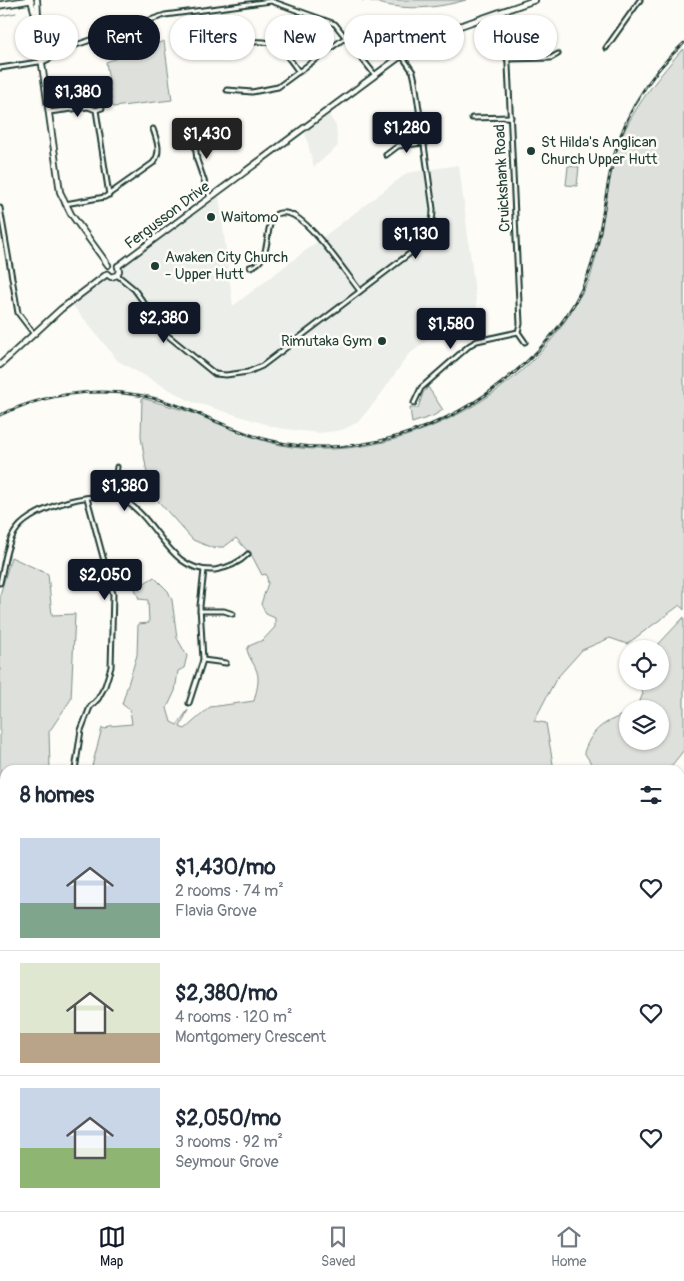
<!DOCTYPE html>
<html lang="en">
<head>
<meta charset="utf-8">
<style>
	:root { --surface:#fff; --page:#f2f2f3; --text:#1f2937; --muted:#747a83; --line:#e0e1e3; --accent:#111827 }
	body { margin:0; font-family:Pangolin,sans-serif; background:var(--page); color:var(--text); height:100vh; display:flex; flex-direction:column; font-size:19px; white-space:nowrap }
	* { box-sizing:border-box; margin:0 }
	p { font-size:16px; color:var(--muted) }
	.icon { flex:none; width:28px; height:28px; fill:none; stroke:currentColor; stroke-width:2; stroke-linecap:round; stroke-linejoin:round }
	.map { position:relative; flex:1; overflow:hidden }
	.side { position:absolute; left:0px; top:765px; width:685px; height:446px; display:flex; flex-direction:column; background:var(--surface); border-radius:15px 15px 0 0; box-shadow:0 1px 4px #0004 }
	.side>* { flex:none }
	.hud { position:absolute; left:15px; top:15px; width:655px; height:45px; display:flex; gap:10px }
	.fabs { position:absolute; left:619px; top:640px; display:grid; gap:10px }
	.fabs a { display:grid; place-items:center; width:50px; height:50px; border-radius:50%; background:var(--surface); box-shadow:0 1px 4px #0004; font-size:25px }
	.price { position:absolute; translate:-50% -42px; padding:0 11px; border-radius:5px; background:var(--accent); color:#fff; font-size:16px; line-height:32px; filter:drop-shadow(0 1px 2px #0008) }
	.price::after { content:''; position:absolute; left:50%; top:30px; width:15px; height:11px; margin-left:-8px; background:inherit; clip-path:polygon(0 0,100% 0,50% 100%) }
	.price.active { background:#222; color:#fff }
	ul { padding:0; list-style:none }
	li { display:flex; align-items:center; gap:15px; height:125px; padding:0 20px }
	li+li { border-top:1px solid var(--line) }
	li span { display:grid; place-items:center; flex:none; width:140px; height:100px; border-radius:0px; color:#555 }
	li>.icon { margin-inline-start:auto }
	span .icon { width:60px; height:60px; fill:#fffc; stroke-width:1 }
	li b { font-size:21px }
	h2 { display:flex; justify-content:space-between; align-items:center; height:60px; padding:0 20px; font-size:21px }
	.tag { padding:0 18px; border-radius:22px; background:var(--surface); box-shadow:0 1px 4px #0004; font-size:18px; line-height:45px }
	.tag.active { background:var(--accent); color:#fff }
	.tabs { display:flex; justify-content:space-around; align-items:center; height:70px; border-top:1px solid var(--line); background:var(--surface); font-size:14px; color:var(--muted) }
	.tabs a { display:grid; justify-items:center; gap:2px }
	.tabs .active { color:var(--accent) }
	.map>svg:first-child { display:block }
	.built { fill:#eceee9 }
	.green { fill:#dde0db; stroke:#7e8e88 }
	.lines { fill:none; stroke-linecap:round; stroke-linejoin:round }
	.stream { stroke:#75877f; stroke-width:1 }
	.river { stroke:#aeb8b1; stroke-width:7 }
	.street-casing { stroke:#1f3d34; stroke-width:7 }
	.secondary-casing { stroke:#1f3d34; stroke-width:8 }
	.highway-casing { stroke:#1f3d34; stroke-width:9 }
	.street { stroke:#fdfcf7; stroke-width:3 }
	.secondary { stroke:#fdfcf7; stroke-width:4.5 }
	.highway { stroke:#fdfcf7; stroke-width:5.5 }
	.rail-casing { stroke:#1f3d34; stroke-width:3 }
	.rail { stroke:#fdfcf7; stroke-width:1; stroke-dasharray:4; stroke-linecap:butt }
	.poi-dot { fill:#1f3d34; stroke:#fdfcf7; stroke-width:2 }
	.labels { text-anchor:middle; stroke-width:5; stroke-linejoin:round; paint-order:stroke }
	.poi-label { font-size:15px; fill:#1f3d34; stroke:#fdfcf7; text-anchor:start }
	.street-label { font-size:15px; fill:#1f3d34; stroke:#fdfcf7 }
</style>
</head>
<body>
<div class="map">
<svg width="684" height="1211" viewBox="0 0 684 1211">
	<rect width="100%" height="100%" fill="#fdfcf7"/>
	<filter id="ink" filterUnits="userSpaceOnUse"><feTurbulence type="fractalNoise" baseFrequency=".02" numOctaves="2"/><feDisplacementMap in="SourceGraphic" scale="10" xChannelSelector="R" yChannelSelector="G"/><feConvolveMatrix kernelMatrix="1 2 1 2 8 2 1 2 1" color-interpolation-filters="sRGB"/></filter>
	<g filter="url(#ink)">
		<g class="built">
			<polygon points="149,24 156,44 135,51 128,31"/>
			<polygon points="329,115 336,126 338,146 314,167 305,132"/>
			<polygon points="459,165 477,308 464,312 408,355 379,397 358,422 342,430 319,433 278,428 190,401 118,361 70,302 107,274 117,275 118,266 210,198 219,196 233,306 407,173"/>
		</g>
		<g class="green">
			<path d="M362,0H466C441,7 418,10 392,6C382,5 373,0 362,0Z"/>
			<polygon points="164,41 172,100 113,107 106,62"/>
			<path d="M684,49V610L680,605L627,644L610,638L582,650L556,679L534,721L546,723L554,770H91L102,728L106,729L109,726L132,724L130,710L122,704L137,655L138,624L149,623L148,600L139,599L135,589L154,577L168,591L172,600L177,638L187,656L184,668L178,671L175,691L167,708L171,722L177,725L188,710L180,727L185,729L210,707L254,701C256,692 260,681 257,672C255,664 249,659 247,650L249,646L263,640L275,627V618L266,614L261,604L268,583L266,574L262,575L252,556L236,538L224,547H215V549L193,540L150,492L141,437L142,398C158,403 174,407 190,412C224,425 256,442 292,447C398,462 526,397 576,303C581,294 588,285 591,275C604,233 605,188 618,147C629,113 657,79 679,53Z"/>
			<polygon points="568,166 579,167 577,186 566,185"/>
			<polygon points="428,387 443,410 433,416 412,423 410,408 418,408 423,393"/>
			<polygon points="11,557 48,574 52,615 75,614 71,699 49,732 50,770 5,770 5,1040 3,1041 0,1032 0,996 2,995 0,993 0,595"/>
			<path d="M684,617V750L668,770H595L584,752C593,727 604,723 627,713L628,741H660V709H637L643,693L639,681H660V649H654Z"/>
			<polygon points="183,1206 248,1206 237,1211 178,1211"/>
		</g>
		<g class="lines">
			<g class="stream">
				<polyline points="0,16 16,13"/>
				<polyline points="680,815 684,814"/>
				<polyline points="680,1102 684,1107"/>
				<polyline points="0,1105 5,1105"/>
				<polyline points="121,1206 123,1211"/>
				<polyline points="249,1211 255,1206"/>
			</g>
			<g class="river">
				<polyline points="684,871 684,891"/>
				<polyline points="680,1001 684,996"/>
				<polyline points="680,1105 684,1111"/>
				<polyline points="680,1125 684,1122"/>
				<polyline points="558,1211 559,1206"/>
			</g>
			<defs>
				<g id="street">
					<polyline points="503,12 506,22 520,324 518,332 525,342"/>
					<polyline points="400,28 402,44 407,51"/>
					<path d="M253,42C280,40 284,52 299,72"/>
					<polyline points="606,48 640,0"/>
					<polyline points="507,59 551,58 558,54"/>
					<polyline points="0,68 45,61 76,45 165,15 271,1 335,24 375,75"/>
					<polyline points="227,90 252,92 278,87 346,37"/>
					<polyline points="96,110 109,195"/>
					<polyline points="49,112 88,107 96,110 102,108"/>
					<polyline points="472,118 511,117"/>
					<polyline points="193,127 197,160 210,198"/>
					<polyline points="386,155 398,146 423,143"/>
					<path d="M65,204L105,197L153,163C162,152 157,141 153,129"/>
					<polyline points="0,208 18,313 34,334"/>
					<path d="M250,267C280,260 255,204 290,214C310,220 346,273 360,291"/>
					<path d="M117,275L134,289L167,335L215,374L226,375L248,372L262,366L417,248C428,236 433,226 433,209L415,81L413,72L402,56"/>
					<polyline points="414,403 421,388 470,345 477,341 518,332"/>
					<polyline points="113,496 117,467"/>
					<path d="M0,583C4,566 6,543 17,529C33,507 101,487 125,501C159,521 169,573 215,570C228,568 239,563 248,554"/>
					<polyline points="200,611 224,611 233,614"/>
					<polyline points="203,660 226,663"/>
					<polyline points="189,703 203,660 200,606 204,570"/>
					<polyline points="75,770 81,730 90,707 98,699 105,686 111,667 113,594 87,498"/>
					<polyline points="363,1211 365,1206"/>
				</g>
				<g id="secondary">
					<polyline points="31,0 36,18"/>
					<polyline points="37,0 40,50 60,192 71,214 108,265"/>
					<polyline points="118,266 417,44 454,28 535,0"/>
					<polyline points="107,274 111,277 117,275 119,271 118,266"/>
					<polyline points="0,365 61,309 107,274"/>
					<polyline points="0,1050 5,1050"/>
					<polyline points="137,1206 137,1211"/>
				</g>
				<polyline id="highway" points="0,5 30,0"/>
			</defs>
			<use href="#street" class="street-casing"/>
			<use href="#secondary" class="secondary-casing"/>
			<use href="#highway" class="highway-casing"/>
			<use href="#street" class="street"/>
			<use href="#secondary" class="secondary"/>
			<use href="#highway" class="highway"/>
			<defs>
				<path id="rail" d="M0,415C55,389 119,384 176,405C207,416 236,432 268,440C354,462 448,430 514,373C545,347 571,316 587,278C600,245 603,209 610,174C620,123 645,78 684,43"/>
			</defs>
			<use href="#rail" class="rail-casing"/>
			<use href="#rail" class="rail"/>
		</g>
	</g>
	<g class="poi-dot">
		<circle cx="531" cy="151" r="5"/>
		<circle cx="211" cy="217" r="5"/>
		<circle cx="155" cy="266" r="5"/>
		<circle cx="382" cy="341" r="5"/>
	</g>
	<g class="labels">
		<g class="poi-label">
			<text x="541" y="147">St Hilda's Anglican<tspan x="541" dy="17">Church Upper Hutt</tspan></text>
			<text x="221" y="222">Waitomo</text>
			<text x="165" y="262">Awaken City Church<tspan x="165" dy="17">- Upper Hutt</tspan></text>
			<text x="372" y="346" text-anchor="end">Rimutaka Gym</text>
		</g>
		<g class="street-label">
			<text transform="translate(502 178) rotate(-93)" y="5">Cruickshank Road</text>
			<text transform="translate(167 215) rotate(-37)" y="5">Fergusson Drive</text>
		</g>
	</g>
</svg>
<div class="fabs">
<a><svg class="icon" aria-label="locate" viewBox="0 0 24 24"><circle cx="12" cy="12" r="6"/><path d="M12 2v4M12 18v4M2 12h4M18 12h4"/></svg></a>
<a><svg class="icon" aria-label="layers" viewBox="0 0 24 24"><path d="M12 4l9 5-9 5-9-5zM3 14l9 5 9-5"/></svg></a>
</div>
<b class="price" style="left:78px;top:118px">$1,380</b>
<b class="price" style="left:407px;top:154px">$1,280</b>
<b class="price active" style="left:207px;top:160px">$1,430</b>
<b class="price" style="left:416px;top:260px">$1,130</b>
<b class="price" style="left:164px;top:344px">$2,380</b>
<b class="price" style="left:451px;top:350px">$1,580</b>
<b class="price" style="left:125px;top:512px">$1,380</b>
<b class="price" style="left:105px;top:601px">$2,050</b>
<div class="hud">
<a class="tag">Buy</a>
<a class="tag active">Rent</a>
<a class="tag">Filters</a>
<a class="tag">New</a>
<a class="tag">Apartment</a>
<a class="tag">House</a>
</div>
<section class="side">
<h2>8 homes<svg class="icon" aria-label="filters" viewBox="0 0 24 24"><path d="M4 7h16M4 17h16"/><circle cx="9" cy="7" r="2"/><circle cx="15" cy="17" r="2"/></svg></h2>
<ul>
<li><span style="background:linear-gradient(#c9d6e8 65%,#7fa58c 0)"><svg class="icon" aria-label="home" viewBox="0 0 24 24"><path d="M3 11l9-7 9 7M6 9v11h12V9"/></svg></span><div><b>$1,430/mo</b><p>2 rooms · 74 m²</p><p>Flavia Grove</p></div><svg class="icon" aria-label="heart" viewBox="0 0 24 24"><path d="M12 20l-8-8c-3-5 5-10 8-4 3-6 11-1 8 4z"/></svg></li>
<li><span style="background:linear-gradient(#dfe7d0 70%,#b9a48a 0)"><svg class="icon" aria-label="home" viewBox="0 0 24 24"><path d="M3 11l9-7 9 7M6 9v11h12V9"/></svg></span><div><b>$2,380/mo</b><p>4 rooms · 120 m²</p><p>Montgomery Crescent</p></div><svg class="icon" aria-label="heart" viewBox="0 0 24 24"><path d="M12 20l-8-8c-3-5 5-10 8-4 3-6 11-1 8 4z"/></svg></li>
<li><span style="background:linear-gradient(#c9d6e8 60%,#8fb573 0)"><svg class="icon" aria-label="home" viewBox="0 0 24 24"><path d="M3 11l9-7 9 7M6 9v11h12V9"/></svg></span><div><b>$2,050/mo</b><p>3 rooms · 92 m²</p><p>Seymour Grove</p></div><svg class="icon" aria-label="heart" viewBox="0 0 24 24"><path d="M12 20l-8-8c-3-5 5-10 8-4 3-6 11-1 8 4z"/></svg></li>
</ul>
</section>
</div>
<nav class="tabs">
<a class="active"><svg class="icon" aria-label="map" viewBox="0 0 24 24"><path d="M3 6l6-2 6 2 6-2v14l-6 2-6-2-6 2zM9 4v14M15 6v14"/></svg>Map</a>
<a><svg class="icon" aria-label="saved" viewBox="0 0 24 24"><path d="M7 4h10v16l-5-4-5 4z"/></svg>Saved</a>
<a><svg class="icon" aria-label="home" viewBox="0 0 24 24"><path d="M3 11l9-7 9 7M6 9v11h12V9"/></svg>Home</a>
</nav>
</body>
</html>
